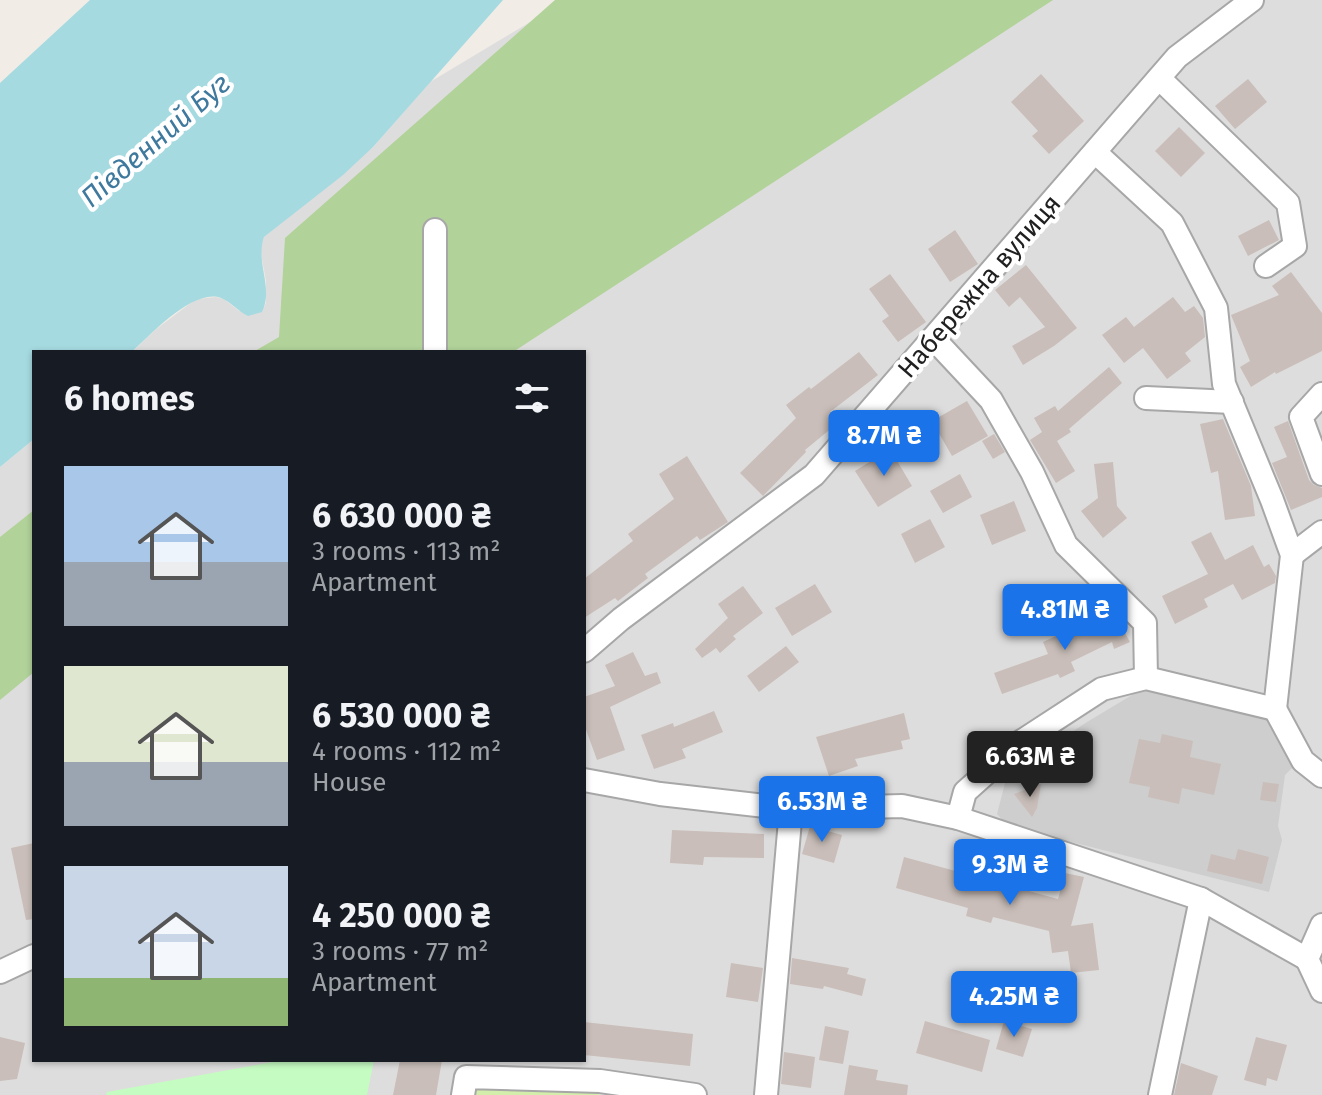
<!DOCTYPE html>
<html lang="en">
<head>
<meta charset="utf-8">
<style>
	:root { --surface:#171b24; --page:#242831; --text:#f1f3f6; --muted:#9ea1a6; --accent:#1a73e8 }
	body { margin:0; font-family:"Fira Sans",sans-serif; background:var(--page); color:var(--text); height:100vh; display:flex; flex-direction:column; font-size:30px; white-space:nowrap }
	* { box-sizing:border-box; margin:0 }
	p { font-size:26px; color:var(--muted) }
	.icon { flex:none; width:44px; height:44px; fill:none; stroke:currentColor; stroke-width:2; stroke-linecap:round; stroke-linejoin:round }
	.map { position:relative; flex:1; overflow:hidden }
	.details { position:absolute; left:32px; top:350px; width:554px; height:712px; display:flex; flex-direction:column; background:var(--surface); border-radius:0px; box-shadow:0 2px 6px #0004 }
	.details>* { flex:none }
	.price { position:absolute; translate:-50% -68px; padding:0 18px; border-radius:8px; background:var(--accent); color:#fff; font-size:26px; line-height:52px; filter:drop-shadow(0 2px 4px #0008) }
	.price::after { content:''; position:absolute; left:50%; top:48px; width:24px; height:18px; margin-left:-12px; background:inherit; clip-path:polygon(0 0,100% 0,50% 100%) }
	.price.active { background:#222; color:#fff }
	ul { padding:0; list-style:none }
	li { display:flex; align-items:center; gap:24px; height:200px; padding:0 32px }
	li span { display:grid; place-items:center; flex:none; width:224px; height:160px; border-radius:0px; color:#555 }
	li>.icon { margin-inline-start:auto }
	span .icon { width:96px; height:96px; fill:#fffc; stroke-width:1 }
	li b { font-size:34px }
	h2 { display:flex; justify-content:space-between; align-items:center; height:96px; padding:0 32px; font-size:34px }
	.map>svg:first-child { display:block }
	.residential { fill:#dedddd }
	.religious { fill:#cecece }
	.grass { fill:#d3edaa }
	.forest { fill:#b1d299 }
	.park { fill:#c5fcc2 }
	.water { fill:#a5dae1 }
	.building { fill:#c9beb9 }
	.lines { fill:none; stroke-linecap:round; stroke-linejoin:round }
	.minor-casing { stroke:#a7a7a7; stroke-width:26 }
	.minor { stroke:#fff; stroke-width:22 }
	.labels { text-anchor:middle; stroke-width:8; stroke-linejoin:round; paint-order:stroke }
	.street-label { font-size:26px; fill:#202020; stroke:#fff }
	.water-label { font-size:28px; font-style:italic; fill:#3f799d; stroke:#fff }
</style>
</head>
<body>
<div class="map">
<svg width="1322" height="1095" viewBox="0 0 1322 1095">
	<rect width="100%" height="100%" fill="#f1ece6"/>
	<polygon class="residential" points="567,0 1322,0 1322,1095 0,1095 0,467 34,439 34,1060 584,1060 584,352 132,352 155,330 196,299 216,297 224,299 239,311 262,312 266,303 266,281 260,248 264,237 373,147 430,82"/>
	<polygon class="religious" points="1147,686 1274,712 1298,762 1285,775 1278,826 1282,840 1269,892 1008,826 997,814 1005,783 1017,769 1087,722"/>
	<polygon class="grass" points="469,1083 600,1086 599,1095 468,1095"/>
	<g class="forest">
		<polygon points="555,0 1053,0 513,352 253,352 279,337 285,238"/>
		<polygon points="34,510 34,672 0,700 0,537"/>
	</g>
	<polygon class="park" points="283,1060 374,1060 367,1095 106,1095 107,1092"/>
	<path class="water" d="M90,0H503L373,147L343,175L264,237C255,262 274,288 262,312L248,316C238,311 231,302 221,298C194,288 151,334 132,352H34V439L0,467V83Z"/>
	<g class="building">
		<polygon points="1041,74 1084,121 1049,154 1032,136 1038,131 1011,102"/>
		<polygon points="1248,79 1267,102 1235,129 1215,106"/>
		<polygon points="1179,127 1205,153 1181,177 1155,151"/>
		<polygon points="1269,220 1279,240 1248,256 1238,236"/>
		<polygon points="955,230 978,264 950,282 928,249"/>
		<polygon points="1026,265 1077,328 1054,346 1023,365 1012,346 1045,327 1020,297 1009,307 995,290"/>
		<polygon points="1291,272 1322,313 1322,351 1276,374 1275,372 1251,387 1240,367 1250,361 1231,315 1279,295 1272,286"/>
		<polygon points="890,274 926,322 898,342 882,321 889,316 869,289"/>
		<polygon points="1173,297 1185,312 1194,306 1203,318 1205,337 1185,353 1191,361 1167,379 1143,348 1124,363 1102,335 1126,317 1134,327"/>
		<polygon points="859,352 878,375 830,412 839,422 805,450 806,452 763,496 740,473 796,418 786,405 809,387 811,389"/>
		<polygon points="1109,367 1122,383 1069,429 1071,432 1057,441 1075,471 1056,483 1030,440 1042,432 1034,418 1055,406 1058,411"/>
		<polygon points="967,401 988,436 952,456 932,421"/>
		<polygon points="1223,419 1251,486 1255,516 1225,520 1218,471 1211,473 1200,424"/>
		<polygon points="1288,421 1309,480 1314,485 1322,488 1322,497 1291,510 1272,463 1287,457 1274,427"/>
		<polygon points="994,434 1005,452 993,459 982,441"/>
		<polygon points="890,449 912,486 878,507 855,471"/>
		<polygon points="687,456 728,522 700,540 697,536 645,574 648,578 618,601 615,598 584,618 584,579 633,541 628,534 674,499 659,474"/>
		<polygon points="1113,462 1117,506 1127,518 1103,538 1081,511 1098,498 1094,464"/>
		<polygon points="960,474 972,497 943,513 930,491"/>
		<polygon points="1014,501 1026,531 992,545 980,515"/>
		<polygon points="930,519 945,547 915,563 901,534"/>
		<polygon points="1211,532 1225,560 1253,545 1264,567 1269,564 1276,576 1275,583 1242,600 1233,584 1204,599 1208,607 1175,624 1162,596 1208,574 1191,542"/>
		<polygon points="815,584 832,612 792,636 775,608"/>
		<polygon points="743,586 763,613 733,636 736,639 720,653 716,648 702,658 695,649 728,618 718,604"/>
		<polygon points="1112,610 1130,642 1114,649 1112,642 1071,662 1075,671 1060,678 1058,674 1002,694 994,673 1048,654 1043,642"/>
		<polygon points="786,646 799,662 759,692 747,676"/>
		<polygon points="633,652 645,676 657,672 661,683 610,707 625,750 597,760 584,724 584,697 615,686 605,665"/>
		<polygon points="714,711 723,732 682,749 686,758 654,769 641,735 673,723 674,727"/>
		<polygon points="904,713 910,739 901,741 903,749 855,759 858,766 829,776 816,737"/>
		<polygon points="1162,734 1193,741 1190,757 1221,764 1214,795 1182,788 1179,804 1148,797 1150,787 1129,783 1139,739 1160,743"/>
		<polygon points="1263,782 1279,784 1276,802 1260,800"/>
		<polygon points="1041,784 1037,808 1032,817 1014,794"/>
		<polygon points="810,826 842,835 834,863 802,854"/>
		<polygon points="672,830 764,834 764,858 704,857 703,865 670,863"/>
		<polygon points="34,843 34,919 26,920 11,848"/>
		<polygon points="1238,849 1269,857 1262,884 1207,871 1211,854 1235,860"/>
		<polygon points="904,857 1058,899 1065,873 1084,877 1071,926 1093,923 1099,970 1071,973 1068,951 1052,953 1049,931 993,917 991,923 966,916 968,908 896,888"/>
		<polygon points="792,958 849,968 847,974 866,979 862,996 824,986 823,989 790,984"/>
		<polygon points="731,963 763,968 758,1002 726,997"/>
		<polygon points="925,1021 990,1040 982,1072 916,1053"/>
		<polygon points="1004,1021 1032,1029 1023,1057 996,1049"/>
		<polygon points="584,1022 693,1034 690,1066 584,1055"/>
		<polygon points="825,1026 849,1031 843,1064 819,1060"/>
		<polygon points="0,1037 25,1043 17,1079 0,1081"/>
		<polygon points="1256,1037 1287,1045 1277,1081 1267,1078 1266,1086 1244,1080"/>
		<polygon points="784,1052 815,1057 811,1088 781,1084"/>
		<polygon points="400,1060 442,1060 436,1095 393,1095"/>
		<polygon points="1181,1063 1218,1076 1212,1095 1174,1095"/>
		<polygon points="849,1065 878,1070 876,1080 908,1085 907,1095 844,1095"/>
	</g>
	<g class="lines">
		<defs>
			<g id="minor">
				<polyline points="1159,78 1288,203 1295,246 1266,266"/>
				<polyline points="1095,152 1172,223 1216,308 1224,384 1272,500 1292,555 1275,709"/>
				<polyline points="933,338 991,400 1032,472 1066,545 1145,623 1146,678"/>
				<polyline points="435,352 435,230"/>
				<polyline points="1322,394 1301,417 1322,474"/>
				<polyline points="1146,398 1232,402"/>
				<polyline points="1292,555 1322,532"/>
				<polyline points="584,651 621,619 814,475 1177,57 1252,0"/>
				<polyline points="1275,709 1303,761 1322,776"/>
				<polyline points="584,780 660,794 791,809 902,806 958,818 1201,899 1307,959"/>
				<polyline points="958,818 965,792 1022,741 1102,689 1146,678 1275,709"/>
				<polyline points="1307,959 1322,925"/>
				<polyline points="1307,959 1322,991"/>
				<polyline points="0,972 34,956"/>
				<polyline points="463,1095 466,1077 600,1081 695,1095"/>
				<polyline points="766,1095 791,809"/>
				<polyline points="1160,1095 1201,899"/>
			</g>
		</defs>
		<use href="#minor" class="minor-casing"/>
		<use href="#minor" class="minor"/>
	</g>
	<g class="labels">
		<g class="street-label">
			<text transform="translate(979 286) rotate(-49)" y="9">Набережна вулиця</text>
		</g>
		<g class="water-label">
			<text transform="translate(155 140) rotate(-41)" y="10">Південний Буг</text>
		</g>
	</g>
</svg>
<b class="price" style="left:884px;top:478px">8.7M ₴</b>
<b class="price" style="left:1065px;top:652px">4.81M ₴</b>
<b class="price active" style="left:1030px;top:799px">6.63M ₴</b>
<b class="price" style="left:822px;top:844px">6.53M ₴</b>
<b class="price" style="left:1010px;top:907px">9.3M ₴</b>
<b class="price" style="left:1014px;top:1039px">4.25M ₴</b>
<section class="details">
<h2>6 homes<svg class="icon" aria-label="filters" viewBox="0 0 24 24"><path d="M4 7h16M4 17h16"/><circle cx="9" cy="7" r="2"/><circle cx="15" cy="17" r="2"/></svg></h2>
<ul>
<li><span style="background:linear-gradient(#a9c7e8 60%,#9aa5b1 0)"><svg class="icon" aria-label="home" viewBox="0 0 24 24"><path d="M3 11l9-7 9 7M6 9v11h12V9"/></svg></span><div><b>6 630 000 ₴</b><p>3 rooms · 113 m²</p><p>Apartment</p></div></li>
<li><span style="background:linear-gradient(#dfe7d0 60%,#9aa5b1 0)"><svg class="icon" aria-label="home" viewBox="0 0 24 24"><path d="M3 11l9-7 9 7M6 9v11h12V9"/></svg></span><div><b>6 530 000 ₴</b><p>4 rooms · 112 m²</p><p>House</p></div></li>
<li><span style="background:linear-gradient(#c9d6e8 70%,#8fb573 0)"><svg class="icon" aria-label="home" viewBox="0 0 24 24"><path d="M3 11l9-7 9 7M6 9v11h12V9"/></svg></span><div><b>4 250 000 ₴</b><p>3 rooms · 77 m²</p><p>Apartment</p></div></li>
</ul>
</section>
</div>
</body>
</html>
